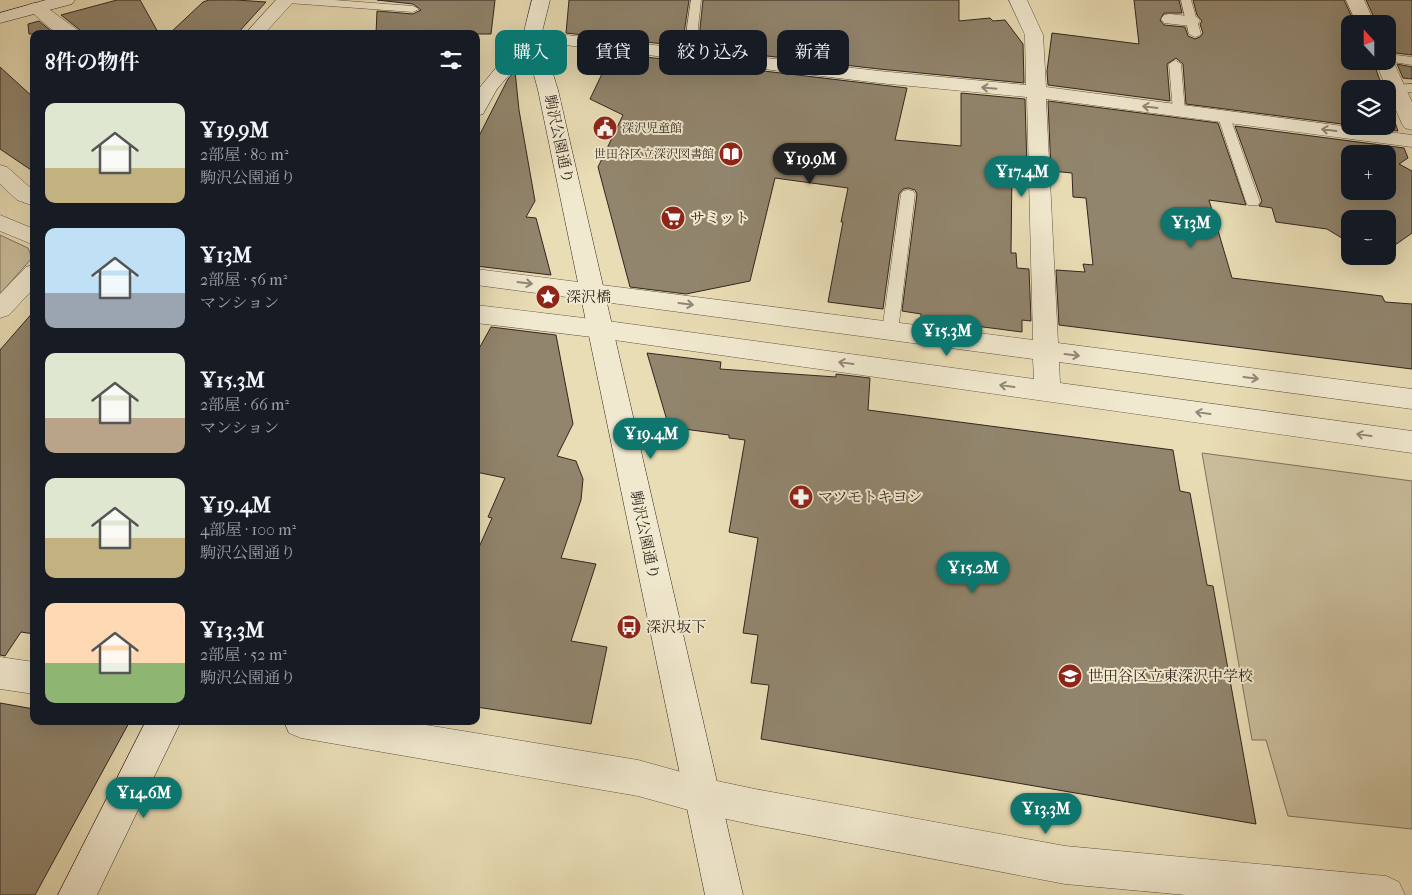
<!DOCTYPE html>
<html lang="ja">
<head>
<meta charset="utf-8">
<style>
	:root { --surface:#171b24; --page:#20242c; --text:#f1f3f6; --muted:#9ea1a6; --accent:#0f766e }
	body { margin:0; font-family:"IM FELL French Canon","Noto Serif JP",serif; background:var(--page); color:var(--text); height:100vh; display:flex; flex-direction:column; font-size:19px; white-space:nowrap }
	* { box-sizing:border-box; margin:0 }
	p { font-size:16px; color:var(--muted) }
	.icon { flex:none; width:28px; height:28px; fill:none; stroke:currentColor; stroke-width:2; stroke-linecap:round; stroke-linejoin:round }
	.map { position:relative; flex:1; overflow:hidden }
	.panel { position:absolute; left:30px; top:30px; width:450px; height:695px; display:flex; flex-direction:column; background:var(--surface); border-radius:10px; box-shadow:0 5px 20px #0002 }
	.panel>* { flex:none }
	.guide { position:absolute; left:495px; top:30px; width:475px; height:45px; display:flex; gap:10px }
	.needle { width:32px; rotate:339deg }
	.tools { position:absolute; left:1341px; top:15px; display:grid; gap:10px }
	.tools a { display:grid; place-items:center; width:55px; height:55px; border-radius:10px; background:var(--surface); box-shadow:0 5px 20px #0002; font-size:25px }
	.price { position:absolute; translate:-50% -42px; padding:0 11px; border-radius:18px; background:var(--accent); color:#fff; font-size:16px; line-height:32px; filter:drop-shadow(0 1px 2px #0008) }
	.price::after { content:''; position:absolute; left:50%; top:30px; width:15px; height:11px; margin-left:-8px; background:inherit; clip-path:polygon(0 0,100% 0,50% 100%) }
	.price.selected { background:#222; color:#fff }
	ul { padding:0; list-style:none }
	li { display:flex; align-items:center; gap:15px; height:125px; padding:0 15px }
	li span { display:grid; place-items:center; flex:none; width:140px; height:100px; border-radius:10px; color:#555 }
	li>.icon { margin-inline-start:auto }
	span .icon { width:60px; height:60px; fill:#fffc; stroke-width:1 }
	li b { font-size:21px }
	h2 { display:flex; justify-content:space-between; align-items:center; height:60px; padding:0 15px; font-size:21px }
	.chip { padding:0 18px; border-radius:10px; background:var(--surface); box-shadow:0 5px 20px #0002; font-size:18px; line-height:45px }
	.chip.selected { background:var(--accent); color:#fff }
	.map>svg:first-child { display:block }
	.green { fill:#cabe9c; stroke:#7e725e }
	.building { fill:#91856d; stroke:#32251f; fill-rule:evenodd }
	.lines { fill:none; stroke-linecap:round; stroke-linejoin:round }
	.lane-casing { stroke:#605344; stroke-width:1 }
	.street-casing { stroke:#605344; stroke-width:1 }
	.secondary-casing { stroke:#32251f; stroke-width:1 }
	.lane { fill:#f1e9cf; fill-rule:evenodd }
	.street { fill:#f1e9cf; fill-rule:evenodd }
	.secondary { fill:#f1e9cf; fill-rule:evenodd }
	.oneway { stroke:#928777 }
	.labels { text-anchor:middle; stroke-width:4; stroke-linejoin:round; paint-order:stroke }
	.far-poi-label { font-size:12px; fill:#32251f; stroke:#f1e9cf; text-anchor:start }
	.street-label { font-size:15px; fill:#32251f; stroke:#f1e9cf }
	.poi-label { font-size:15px; fill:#32251f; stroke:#f1e9cf; text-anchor:start }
</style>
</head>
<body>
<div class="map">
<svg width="1412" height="895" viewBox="0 0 1412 895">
	<rect width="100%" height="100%" fill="#e9ddb5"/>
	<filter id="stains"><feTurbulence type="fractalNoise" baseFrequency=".004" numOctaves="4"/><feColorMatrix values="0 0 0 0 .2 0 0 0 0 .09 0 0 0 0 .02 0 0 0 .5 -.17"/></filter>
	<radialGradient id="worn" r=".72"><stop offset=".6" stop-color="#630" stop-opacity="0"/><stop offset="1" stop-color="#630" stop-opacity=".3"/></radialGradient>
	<g class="green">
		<polygon points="0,235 28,248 32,258 0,294"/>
		<polygon points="1202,453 1412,481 1412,829 1288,816 1266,740 1252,740"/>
	</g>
	<g class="building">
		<polygon points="117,0 140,0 159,34 85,34 61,15"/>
		<polygon points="209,0 236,0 266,2 237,34 169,34 203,2"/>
		<polygon points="377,0 495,0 491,34 376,34 377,11 413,14 421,10 413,4"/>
		<polygon points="569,0 689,0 682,46 566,33"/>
		<polygon points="703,0 959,0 959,21 990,18 993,21 1005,20 1023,44 1024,83 879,69 698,48"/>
		<polygon points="1134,0 1179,0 1182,13 1164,13 1160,20 1164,25 1185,27 1188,36 1195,39 1200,37 1203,33 1200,24 1202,21 1197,15 1193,0 1344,0 1355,24 1350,24 1350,61 1373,61 1383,89 1350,89 1350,125 1186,104 1183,64 1176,58 1167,64 1170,101 1048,85 1047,71 1052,33 1139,44"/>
		<polygon points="1366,0 1412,0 1412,55 1388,52 1388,24 1377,24"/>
		<polygon points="39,21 50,30 56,34 29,34 28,24"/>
		<polygon points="612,53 907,88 895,140 961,146 961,93 1025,99 1027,168 1012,167 1011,253 1016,253 1017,268 1029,269 1031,321 1022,320 1022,332 921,319 921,314 902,311 917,194 915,190 908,188 903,189 899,194 883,309 828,302 843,222 841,222 848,188 775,178 750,281 686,294 630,287 598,167 623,115 590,99"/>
		<polygon points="1397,64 1412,67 1412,79 1403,78"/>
		<polygon points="0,67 34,98 34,172 0,149"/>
		<polygon points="515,71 519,110 535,201 526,217 536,218 551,275 476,266 476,142 508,79"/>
		<polygon points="1048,101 1218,123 1246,205 1209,200 1232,278 1382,296 1385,302 1412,304 1412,369 1059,325 1056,270 1085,272 1083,264 1093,265 1086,198 1073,197 1072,173 1051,171"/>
		<polygon points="1388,102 1398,131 1360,126 1388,126"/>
		<path d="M1235,126L1404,148L1408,158L1399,164L1412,171V233L1388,250V219H1350V243L1327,229L1276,222L1272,208L1259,206L1262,201ZM1350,154H1388V191H1350Z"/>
		<polygon points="34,311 34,634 21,632 5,656 0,655 0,350"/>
		<polygon points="491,327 556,335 573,424 557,456 576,461 583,479 581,500 561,558 596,564 571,641 607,647 591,724 476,707 476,554 492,518 488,517 505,478 476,472 476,354"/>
		<polygon points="647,353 721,362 720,369 836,377 836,374 870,378 868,410 1173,450 1180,491 1190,493 1207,585 1213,586 1256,824 761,739 769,685 751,683 758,635 743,633 758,538 729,532 745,440 729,438 729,435 669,427"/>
		<polygon points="0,703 34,709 34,721 130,721 35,895 0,895"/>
	</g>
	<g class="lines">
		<defs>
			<g id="lane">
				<polygon points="283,0 334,0 413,6 419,9 413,12 288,3"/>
				<polygon points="691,0 701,0 695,56 689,60 683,56"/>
				<polygon points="1181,0 1191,0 1201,34 1199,36 1195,37 1189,34"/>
				<polygon points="1388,54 1412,57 1412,65 1387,61"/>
				<polygon points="1175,60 1181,64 1185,111 1179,115 1173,111 1169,64"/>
				<polygon points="1412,84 1412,92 1396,93 1390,89 1396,85"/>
				<polygon points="1224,113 1230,117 1260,202 1258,205 1248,205 1246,202 1218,117"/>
				<polygon points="908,190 913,191 915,194 898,331 896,335 890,337 884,335 882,331 901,194 903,191"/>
			</g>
			<g id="street">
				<polygon points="276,0 295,0 264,34 245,34"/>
				<polygon points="1009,0 1027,0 1043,35 1046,87 1412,135 1412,147 1046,99 1058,343 1412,389 1412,409 1059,362 1060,383 1412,431 1412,453 600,338 476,323 476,305 600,320 1034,379 1033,359 476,285 476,269 1033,340 1027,97 879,83 532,41 526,40 523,36 526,32 532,31 879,71 1026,85 1025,35"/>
				<polygon points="1346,0 1364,0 1375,24 1357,24"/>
				<polygon points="36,3 42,4 83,34 60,34 51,29 27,8 30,4"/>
				<polygon points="1170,14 1197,17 1200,21 1197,25 1191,26 1164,23 1161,19 1164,15"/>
				<polygon points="1388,56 1393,61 1412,102 1412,130 1405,128 1402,124 1375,61 1388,61"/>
				<polygon points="0,165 7,167 34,191 34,206 17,200 0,184"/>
				<polygon points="0,215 34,229 34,245 0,231"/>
				<polygon points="34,265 34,288 9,315 0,318 0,294 26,267"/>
				<polygon points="0,657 34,662 34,694 0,689"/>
				<polygon points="284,721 402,721 638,760 703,778 755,789 1065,846 1386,876 1399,882 1405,895 1186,895 1065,884 755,825 703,814 638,796 301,738 289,733"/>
			</g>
			<g id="secondary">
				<polygon points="46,0 75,0 72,4 0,23 0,13"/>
				<polygon points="532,0 550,0 541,36 558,90 743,895 705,895 538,90 528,53 497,89 483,114 476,116 476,92 523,35"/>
				<polygon points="146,721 181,721 97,895 58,895"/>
			</g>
		</defs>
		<use href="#lane" class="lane-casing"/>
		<use href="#street" class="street-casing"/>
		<use href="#secondary" class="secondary-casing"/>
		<use href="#lane" class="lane"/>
		<use href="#street" class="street"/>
		<use href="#secondary" class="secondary"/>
	</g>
	<defs><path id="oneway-shaft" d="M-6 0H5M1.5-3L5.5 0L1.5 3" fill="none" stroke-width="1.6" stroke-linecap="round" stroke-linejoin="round" transform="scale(1.25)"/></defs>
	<g class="oneway">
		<use href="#oneway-shaft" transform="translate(989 88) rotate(-175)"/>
		<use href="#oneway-shaft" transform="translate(1150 107) rotate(-173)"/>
		<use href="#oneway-shaft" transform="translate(1329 130) rotate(-173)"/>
		<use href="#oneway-shaft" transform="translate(525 283) rotate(7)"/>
		<use href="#oneway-shaft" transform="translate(686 304) rotate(7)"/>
		<use href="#oneway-shaft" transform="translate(1072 355) rotate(7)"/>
		<use href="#oneway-shaft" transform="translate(846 363) rotate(-172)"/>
		<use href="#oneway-shaft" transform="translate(1251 378) rotate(7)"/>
		<use href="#oneway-shaft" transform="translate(1007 386) rotate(-172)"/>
		<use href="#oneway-shaft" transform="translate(1203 413) rotate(-172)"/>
		<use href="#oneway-shaft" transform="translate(1364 435) rotate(-172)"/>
	</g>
	<defs>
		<symbol id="civic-disc" viewBox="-11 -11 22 22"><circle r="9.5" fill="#8f2418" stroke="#f1e9cf"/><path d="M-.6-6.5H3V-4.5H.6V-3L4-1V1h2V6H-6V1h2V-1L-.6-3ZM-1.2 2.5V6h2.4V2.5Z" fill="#fff"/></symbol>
		<symbol id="library-disc" viewBox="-11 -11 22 22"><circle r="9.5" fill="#8f2418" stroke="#f1e9cf"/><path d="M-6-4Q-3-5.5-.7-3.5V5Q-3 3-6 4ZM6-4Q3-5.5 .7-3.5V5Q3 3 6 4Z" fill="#fff"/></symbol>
		<symbol id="supermarket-disc" viewBox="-11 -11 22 22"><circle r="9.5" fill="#8f2418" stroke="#f1e9cf"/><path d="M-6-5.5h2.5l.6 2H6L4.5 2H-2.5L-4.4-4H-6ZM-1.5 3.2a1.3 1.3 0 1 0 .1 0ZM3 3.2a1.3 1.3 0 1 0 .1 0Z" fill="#fff"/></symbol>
		<symbol id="sight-disc" viewBox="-11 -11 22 22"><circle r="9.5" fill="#8f2418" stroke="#f1e9cf"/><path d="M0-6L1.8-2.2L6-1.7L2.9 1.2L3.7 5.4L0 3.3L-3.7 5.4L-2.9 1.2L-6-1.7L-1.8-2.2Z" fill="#fff"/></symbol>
		<symbol id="pharmacy-disc" viewBox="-11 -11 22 22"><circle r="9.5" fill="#8f2418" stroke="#f1e9cf"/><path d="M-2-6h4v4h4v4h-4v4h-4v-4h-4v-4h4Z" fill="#fff"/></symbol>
		<symbol id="bus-disc" viewBox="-11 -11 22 22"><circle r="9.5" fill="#8f2418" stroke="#f1e9cf"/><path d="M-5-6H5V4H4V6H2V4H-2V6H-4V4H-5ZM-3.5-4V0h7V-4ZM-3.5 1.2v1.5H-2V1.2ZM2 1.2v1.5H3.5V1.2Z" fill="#fff"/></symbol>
		<symbol id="school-disc" viewBox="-11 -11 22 22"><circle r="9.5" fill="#8f2418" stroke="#f1e9cf"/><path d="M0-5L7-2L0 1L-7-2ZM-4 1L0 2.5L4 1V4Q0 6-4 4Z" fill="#fff"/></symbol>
	</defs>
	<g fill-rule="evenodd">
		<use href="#civic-disc" x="591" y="114" width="28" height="28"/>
		<use href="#library-disc" x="717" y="140" width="28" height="28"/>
		<use href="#supermarket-disc" x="659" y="204" width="28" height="28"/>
		<use href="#sight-disc" x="534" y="283" width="28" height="28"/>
		<use href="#pharmacy-disc" x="787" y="483" width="28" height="28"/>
		<use href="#bus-disc" x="615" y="613" width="28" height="28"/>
		<use href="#school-disc" x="1056" y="662" width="28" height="28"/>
	</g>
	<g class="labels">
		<g class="far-poi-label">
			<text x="622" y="132">深沢児童館</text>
			<text x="714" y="158" text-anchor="end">世田谷区立深沢図書館</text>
		</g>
		<g class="street-label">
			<text transform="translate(559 139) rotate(78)" y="5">駒沢公園通り</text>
			<text transform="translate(645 535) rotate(78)" y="5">駒沢公園通り</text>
		</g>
		<g class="poi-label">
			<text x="690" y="223">サミット</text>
			<text x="566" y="302">深沢橋</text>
			<text x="818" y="502">マツモトキヨシ</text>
			<text x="646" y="632">深沢坂下</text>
			<text x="1088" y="681">世田谷区立東深沢中学校</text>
		</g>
	</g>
	<rect width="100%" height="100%" filter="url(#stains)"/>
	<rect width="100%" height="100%" fill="url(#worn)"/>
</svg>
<div class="tools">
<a><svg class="needle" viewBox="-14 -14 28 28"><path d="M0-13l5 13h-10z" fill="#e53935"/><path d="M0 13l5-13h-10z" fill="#9ea1a6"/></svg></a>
<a><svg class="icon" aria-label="layers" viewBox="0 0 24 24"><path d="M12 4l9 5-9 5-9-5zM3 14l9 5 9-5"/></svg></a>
<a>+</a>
<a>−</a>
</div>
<b class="price selected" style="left:810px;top:185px">¥19.9M</b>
<b class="price" style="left:1022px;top:198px">¥17.4M</b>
<b class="price" style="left:1191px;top:249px">¥13M</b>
<b class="price" style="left:947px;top:357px">¥15.3M</b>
<b class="price" style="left:651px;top:460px">¥19.4M</b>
<b class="price" style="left:973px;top:594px">¥15.2M</b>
<b class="price" style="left:144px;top:819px">¥14.6M</b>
<b class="price" style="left:1046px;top:835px">¥13.3M</b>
<div class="guide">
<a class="chip selected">購入</a>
<a class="chip">賃貸</a>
<a class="chip">絞り込み</a>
<a class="chip">新着</a>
</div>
<section class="panel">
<h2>8件の物件<svg class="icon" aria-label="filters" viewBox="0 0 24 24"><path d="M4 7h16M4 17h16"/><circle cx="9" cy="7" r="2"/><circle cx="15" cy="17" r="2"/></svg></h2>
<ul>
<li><span style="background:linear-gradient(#dfe7d0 65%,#c2b280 0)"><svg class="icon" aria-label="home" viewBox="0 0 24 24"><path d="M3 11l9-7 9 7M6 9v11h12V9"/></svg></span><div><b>¥19.9M</b><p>2部屋 · 80 m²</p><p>駒沢公園通り</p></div></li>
<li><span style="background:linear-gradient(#bfe0f5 65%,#9aa5b1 0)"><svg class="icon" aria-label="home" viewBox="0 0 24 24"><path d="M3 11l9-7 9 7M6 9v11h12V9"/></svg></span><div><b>¥13M</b><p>2部屋 · 56 m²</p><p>マンション</p></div></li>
<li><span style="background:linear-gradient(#dfe7d0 65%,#b9a48a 0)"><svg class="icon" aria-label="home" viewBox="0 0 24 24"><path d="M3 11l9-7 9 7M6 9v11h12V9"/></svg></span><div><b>¥15.3M</b><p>2部屋 · 66 m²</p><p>マンション</p></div></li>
<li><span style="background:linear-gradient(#dfe7d0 60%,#c2b280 0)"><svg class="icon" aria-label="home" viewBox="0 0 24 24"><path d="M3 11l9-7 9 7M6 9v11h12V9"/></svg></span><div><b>¥19.4M</b><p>4部屋 · 100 m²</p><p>駒沢公園通り</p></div></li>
<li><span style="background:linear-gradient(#ffd9b3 60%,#8fb573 0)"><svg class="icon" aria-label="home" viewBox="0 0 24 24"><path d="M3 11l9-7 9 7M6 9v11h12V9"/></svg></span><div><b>¥13.3M</b><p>2部屋 · 52 m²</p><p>駒沢公園通り</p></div></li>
</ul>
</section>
</div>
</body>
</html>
